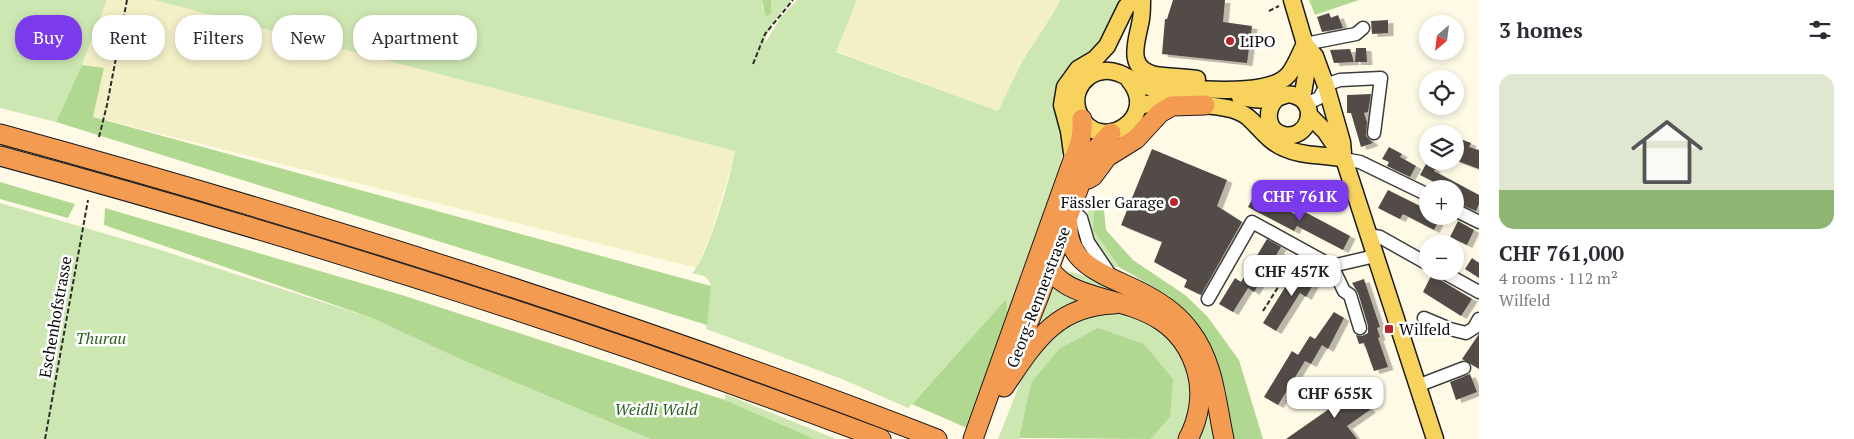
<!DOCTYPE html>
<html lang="en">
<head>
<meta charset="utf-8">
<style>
	:root { --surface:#fff; --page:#f7f7f7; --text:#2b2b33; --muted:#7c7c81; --accent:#7c3aed }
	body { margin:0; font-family:"PT Serif",serif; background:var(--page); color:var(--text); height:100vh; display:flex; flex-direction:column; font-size:19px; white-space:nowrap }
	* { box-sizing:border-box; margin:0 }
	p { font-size:16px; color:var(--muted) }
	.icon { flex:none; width:28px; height:28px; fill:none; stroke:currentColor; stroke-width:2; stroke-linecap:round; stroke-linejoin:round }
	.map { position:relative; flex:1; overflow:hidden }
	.details { display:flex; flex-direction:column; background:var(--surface); width:375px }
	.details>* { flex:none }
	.banner { position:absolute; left:15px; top:15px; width:475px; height:45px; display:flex; gap:10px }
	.needle { width:32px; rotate:208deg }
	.controls { position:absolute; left:1419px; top:15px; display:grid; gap:10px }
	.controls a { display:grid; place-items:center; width:45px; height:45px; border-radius:50%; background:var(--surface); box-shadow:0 2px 8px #0003; font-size:25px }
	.price { position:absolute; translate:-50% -42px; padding:0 11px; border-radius:10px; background:#fff; color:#222; font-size:16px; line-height:32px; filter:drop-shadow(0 1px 2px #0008) }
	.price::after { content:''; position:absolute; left:50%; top:30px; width:15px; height:11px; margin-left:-8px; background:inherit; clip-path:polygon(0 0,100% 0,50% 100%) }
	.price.on { background:var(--accent); color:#fff }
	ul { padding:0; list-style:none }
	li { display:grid; align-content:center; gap:10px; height:265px; padding:0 20px }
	li span { display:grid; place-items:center; height:155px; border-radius:15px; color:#555 }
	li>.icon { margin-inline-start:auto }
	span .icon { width:90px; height:90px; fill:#fffc; stroke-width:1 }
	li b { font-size:21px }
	h2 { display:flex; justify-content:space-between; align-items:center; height:60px; padding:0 20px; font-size:21px }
	.tag { padding:0 18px; border-radius:20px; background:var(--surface); box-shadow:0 2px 8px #0003; font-size:18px; line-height:45px }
	.tag.on { background:var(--accent); color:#fff }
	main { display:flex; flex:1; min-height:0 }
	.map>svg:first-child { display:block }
	.farmland { fill:#f3f0c8 }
	.green { fill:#cde7b2 }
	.forest { fill:#b1d891 }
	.building { fill:#524b46; filter:url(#shadow) }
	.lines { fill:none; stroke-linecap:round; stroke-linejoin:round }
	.minor-casing { stroke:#3d3d3d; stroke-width:15 }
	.major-casing { stroke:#1b1b1b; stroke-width:19 }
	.highway-casing { stroke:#1b1b1b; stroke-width:21 }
	.path { stroke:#2c2c2c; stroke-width:2; stroke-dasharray:5 2.5; stroke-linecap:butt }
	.minor { stroke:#fff; stroke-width:12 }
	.major { stroke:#f7d35e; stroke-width:16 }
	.highway { stroke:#f39b50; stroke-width:19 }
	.poi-dot { fill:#b6252b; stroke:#fff; stroke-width:2 }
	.labels { text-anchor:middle; stroke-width:5; stroke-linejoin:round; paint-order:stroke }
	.poi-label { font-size:16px; fill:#0a0a0a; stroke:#fff; text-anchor:start }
	.street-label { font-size:16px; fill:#0a0a0a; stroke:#fff }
	.park-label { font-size:16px; font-style:italic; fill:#2a5f1c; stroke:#fff }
</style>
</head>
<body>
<main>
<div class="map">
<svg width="1479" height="439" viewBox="0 0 1479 439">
	<defs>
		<filter id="shadow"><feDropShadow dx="5.5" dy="3" stdDeviation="0" flood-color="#0004"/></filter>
	</defs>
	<rect width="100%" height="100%" fill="#fffae6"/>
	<g class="farmland">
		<polygon points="107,0 154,0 736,151 713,227 697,268 93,117 104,69 82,65"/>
		<polygon points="857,0 1060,0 1054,12 1023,60 998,111 836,51"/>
	</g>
	<g class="green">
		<polygon points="0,0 107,0 82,65 56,122 0,108"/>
		<path d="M154,0H762L763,8L771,13V0H792C781,13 767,26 765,43L781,17L797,0H857L836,52L998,111L1023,60L1054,12L1060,0H1126L1103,42L1092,52L1078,59L1063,73L1057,87L1055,115L1064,135L1060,171L1008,324L1005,300L908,408L842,379L706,329L711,286C709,276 701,274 692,274C709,253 730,179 735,151Z"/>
		<path d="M1088,199L1094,200L1093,230L1119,267H1114C1094,247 1085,229 1088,199Z"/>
		<polygon points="0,203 154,248 372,318 462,360 650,439 0,439"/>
		<path d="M1060,270C1082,272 1101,284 1121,294C1135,301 1153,305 1166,315C1206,344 1210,394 1218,439H1194C1203,421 1206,400 1203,379C1192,310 1126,300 1070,283L1060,277L1058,273Z"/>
		<polygon points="1052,282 1087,297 1031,338"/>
		<polygon points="1114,310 1153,322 1179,347 1192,381 1192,408 1180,439 1151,439 1170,417 1031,383 1019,438 1021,439 998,439 1026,368 1045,340 1079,317"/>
		<polygon points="725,394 836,439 815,439 725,400"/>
	</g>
	<g class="forest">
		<polygon points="762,0 771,0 771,13 766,17"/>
		<polygon points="1309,0 1359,0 1315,15"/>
		<polygon points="82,65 104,68 93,117 711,286 707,325 56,122"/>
		<polygon points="0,182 75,204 68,218 0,199"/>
		<polygon points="1094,200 1103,200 1106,230 1133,260 1185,295 1207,316 1239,360 1263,439 1234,439 1225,388 1205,336 1169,296 1119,267 1093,230"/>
		<polygon points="105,208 405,296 725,400 815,439 650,439 462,360 372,318 104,225"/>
		<polygon points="1006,299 1008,324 969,429 912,404"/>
		<polygon points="1098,328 1144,344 1173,379 1170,417 1151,439 1019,438 1031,383 1059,349"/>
	</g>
	<g class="building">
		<polygon points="1173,0 1225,0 1223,22 1252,26 1247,63 1162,54 1165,19 1167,19"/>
		<polygon points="1329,13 1331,18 1338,15 1343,28 1322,32 1317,17"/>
		<polygon points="1388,20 1388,33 1372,34 1371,21"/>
		<polygon points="1356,48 1366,48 1367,62 1355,62"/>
		<polygon points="1350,49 1354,62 1334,63 1330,50"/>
		<polygon points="1371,94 1368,112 1364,113 1367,122 1366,136 1373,143 1361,147 1351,113 1347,113 1347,95"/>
		<polygon points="1455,137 1471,143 1469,147 1479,150 1479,169 1455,160"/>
		<polygon points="1389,147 1402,154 1400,157 1416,166 1410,177 1387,166 1389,162 1382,159"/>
		<polygon points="1152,149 1227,180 1217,206 1242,222 1201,295 1184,287 1187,280 1154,262 1162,242 1121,225"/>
		<polygon points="1426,164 1435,169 1434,171 1479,195 1479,204 1476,211 1455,202 1455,189 1436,189 1438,184 1420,175"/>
		<polygon points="1388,190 1428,210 1428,216 1441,216 1434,230 1403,214 1400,219 1378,208"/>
		<polygon points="1254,196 1259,199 1261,196 1300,217 1303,211 1350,236 1343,250 1297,226 1294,231 1248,207"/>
		<polygon points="1458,221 1474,230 1467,245 1450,237"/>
		<polygon points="1267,239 1281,247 1254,292 1248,288 1233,312 1219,304 1235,278 1241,282"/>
		<polygon points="1472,258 1479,263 1479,278 1465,269"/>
		<polygon points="1308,263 1321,271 1306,297 1300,293 1276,331 1263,323 1287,284 1293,287"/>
		<polygon points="1433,272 1437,278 1472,299 1461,316 1423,292"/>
		<polygon points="1364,279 1380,327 1377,328 1380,337 1378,338 1388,367 1374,371 1364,343 1359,344 1356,335 1362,336 1368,333 1368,326 1358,293 1352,283"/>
		<polygon points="1334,312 1344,318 1328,349 1322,345 1311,364 1305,361 1278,405 1264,397 1292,351 1298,355 1310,336 1315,339"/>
		<polygon points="1479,334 1479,369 1462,359"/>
		<polygon points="1470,374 1477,392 1456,400 1450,382"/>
		<polygon points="1353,386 1370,410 1347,426 1357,439 1286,439 1329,409 1326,405"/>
	</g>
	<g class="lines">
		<defs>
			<g id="minor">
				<polyline points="1305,44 1356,34 1363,28"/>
				<polyline points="1306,104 1319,98 1326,86 1331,83 1340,80 1381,78 1374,133"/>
				<polyline points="1344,159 1360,162 1428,195"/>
				<polyline points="1071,209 1081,218 1088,242 1111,276"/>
				<polyline points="1455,210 1479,222"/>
				<polyline points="1369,235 1380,237 1428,264"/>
				<polyline points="1332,266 1344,291 1350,295 1360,328"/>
				<polyline points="1441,271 1479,292"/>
				<polyline points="1208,299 1252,222 1332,266 1375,256"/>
				<polyline points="1424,318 1450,329 1466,333 1474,328 1479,319"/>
				<polyline points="1417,386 1464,368"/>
			</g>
			<g id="major">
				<path d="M1142,0C1142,6 1142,13 1141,19C1138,39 1124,68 1155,75C1168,77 1183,77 1197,79"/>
				<polyline points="1292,0 1305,44 1303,55"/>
				<polyline points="1305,44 1315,56 1326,86 1342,142 1343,153"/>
				<path d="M1129,80C1161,118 1100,155 1080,116C1076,108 1075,99 1078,91C1082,80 1092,72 1104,71C1124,69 1137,88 1157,88C1187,87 1269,99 1289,74C1296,65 1300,53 1305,44"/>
				<path d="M1240,97C1250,99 1264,101 1274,99C1282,97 1287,92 1296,96C1319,104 1309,140 1284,135C1266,131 1265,110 1276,99"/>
				<polyline points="1302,99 1310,52"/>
				<path d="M1205,105C1222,107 1240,108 1252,121C1262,131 1270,142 1284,148C1303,157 1324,154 1344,159"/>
				<polyline points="1138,107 1160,100 1186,97"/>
				<polyline points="1309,115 1325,131 1344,159 1435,439"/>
				<polyline points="1073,160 1069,131 1062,105 1065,87 1078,69 1095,59 1107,46 1126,7 1133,0"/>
			</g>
			<g id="highway">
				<path d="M0,134C317,221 631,320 937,439"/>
				<path d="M0,156C298,237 592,330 881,439"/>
				<polyline points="1088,179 1093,176 1107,157 1136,139 1160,113 1172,106 1205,105"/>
				<path d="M1068,224C1066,269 1115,277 1146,295C1163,304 1179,316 1190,331C1214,362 1216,402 1224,439"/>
				<path d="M1046,260C1065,317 1172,280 1197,372C1203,394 1199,419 1188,439"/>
				<polyline points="1020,344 1039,296 1087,165 1093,152 1111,133"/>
				<path d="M1004,387C1034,343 1055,306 1114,304"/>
				<path d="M973,439L1073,160C1080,145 1083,135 1082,119"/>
			</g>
		</defs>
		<use href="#minor" class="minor-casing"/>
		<use href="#major" class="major-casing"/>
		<use href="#highway" class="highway-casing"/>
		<g class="path">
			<polyline points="1269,11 1279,6"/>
			<polyline points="753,64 765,34 793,0"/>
			<polyline points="99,137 107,105 127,0"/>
			<polyline points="1263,311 1282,281 1300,261"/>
			<polyline points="45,439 88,200"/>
		</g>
		<use href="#minor" class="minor"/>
		<use href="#major" class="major"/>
		<use href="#highway" class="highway"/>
	</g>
	<g class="poi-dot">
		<circle cx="1230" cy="41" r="5"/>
		<circle cx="1174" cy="202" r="5"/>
		<rect x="1384" y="324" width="10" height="10" rx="2.5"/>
	</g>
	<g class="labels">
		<g class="poi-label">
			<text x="1240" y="47">LIPO</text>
			<text x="1164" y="208" text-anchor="end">Fässler Garage</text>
			<text x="1399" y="335">Wilfeld</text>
		</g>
		<g class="street-label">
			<text transform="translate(1038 297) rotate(-69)" y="6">Georg-Rennerstrasse</text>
			<text transform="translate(55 317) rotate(-80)" y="6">Eschenhofstrasse</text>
		</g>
		<g class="park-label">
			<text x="101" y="344">Thurau</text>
			<text x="656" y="415">Weidli Wald</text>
		</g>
	</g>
</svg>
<div class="controls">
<a><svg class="needle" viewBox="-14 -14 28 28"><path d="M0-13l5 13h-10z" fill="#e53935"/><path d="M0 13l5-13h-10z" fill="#7c7c81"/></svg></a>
<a><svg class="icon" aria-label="locate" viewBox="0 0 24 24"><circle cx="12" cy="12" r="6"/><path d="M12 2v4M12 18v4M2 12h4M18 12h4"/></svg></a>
<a><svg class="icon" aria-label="layers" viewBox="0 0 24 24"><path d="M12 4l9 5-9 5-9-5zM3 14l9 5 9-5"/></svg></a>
<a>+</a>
<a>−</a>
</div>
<b class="price on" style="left:1300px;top:222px">CHF 761K</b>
<b class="price" style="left:1292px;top:297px">CHF 457K</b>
<b class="price" style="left:1335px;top:419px">CHF 655K</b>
<div class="banner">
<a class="tag on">Buy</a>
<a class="tag">Rent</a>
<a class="tag">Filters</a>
<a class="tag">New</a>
<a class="tag">Apartment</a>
</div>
</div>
<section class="details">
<h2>3 homes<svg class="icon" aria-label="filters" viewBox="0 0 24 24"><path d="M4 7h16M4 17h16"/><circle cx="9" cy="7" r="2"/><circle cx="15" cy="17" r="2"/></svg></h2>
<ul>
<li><span style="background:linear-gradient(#dfe7d0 75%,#8fb573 0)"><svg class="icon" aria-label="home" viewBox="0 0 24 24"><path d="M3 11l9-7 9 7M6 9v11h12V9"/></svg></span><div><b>CHF 761,000</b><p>4 rooms · 112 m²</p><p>Wilfeld</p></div></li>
</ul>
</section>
</main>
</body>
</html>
